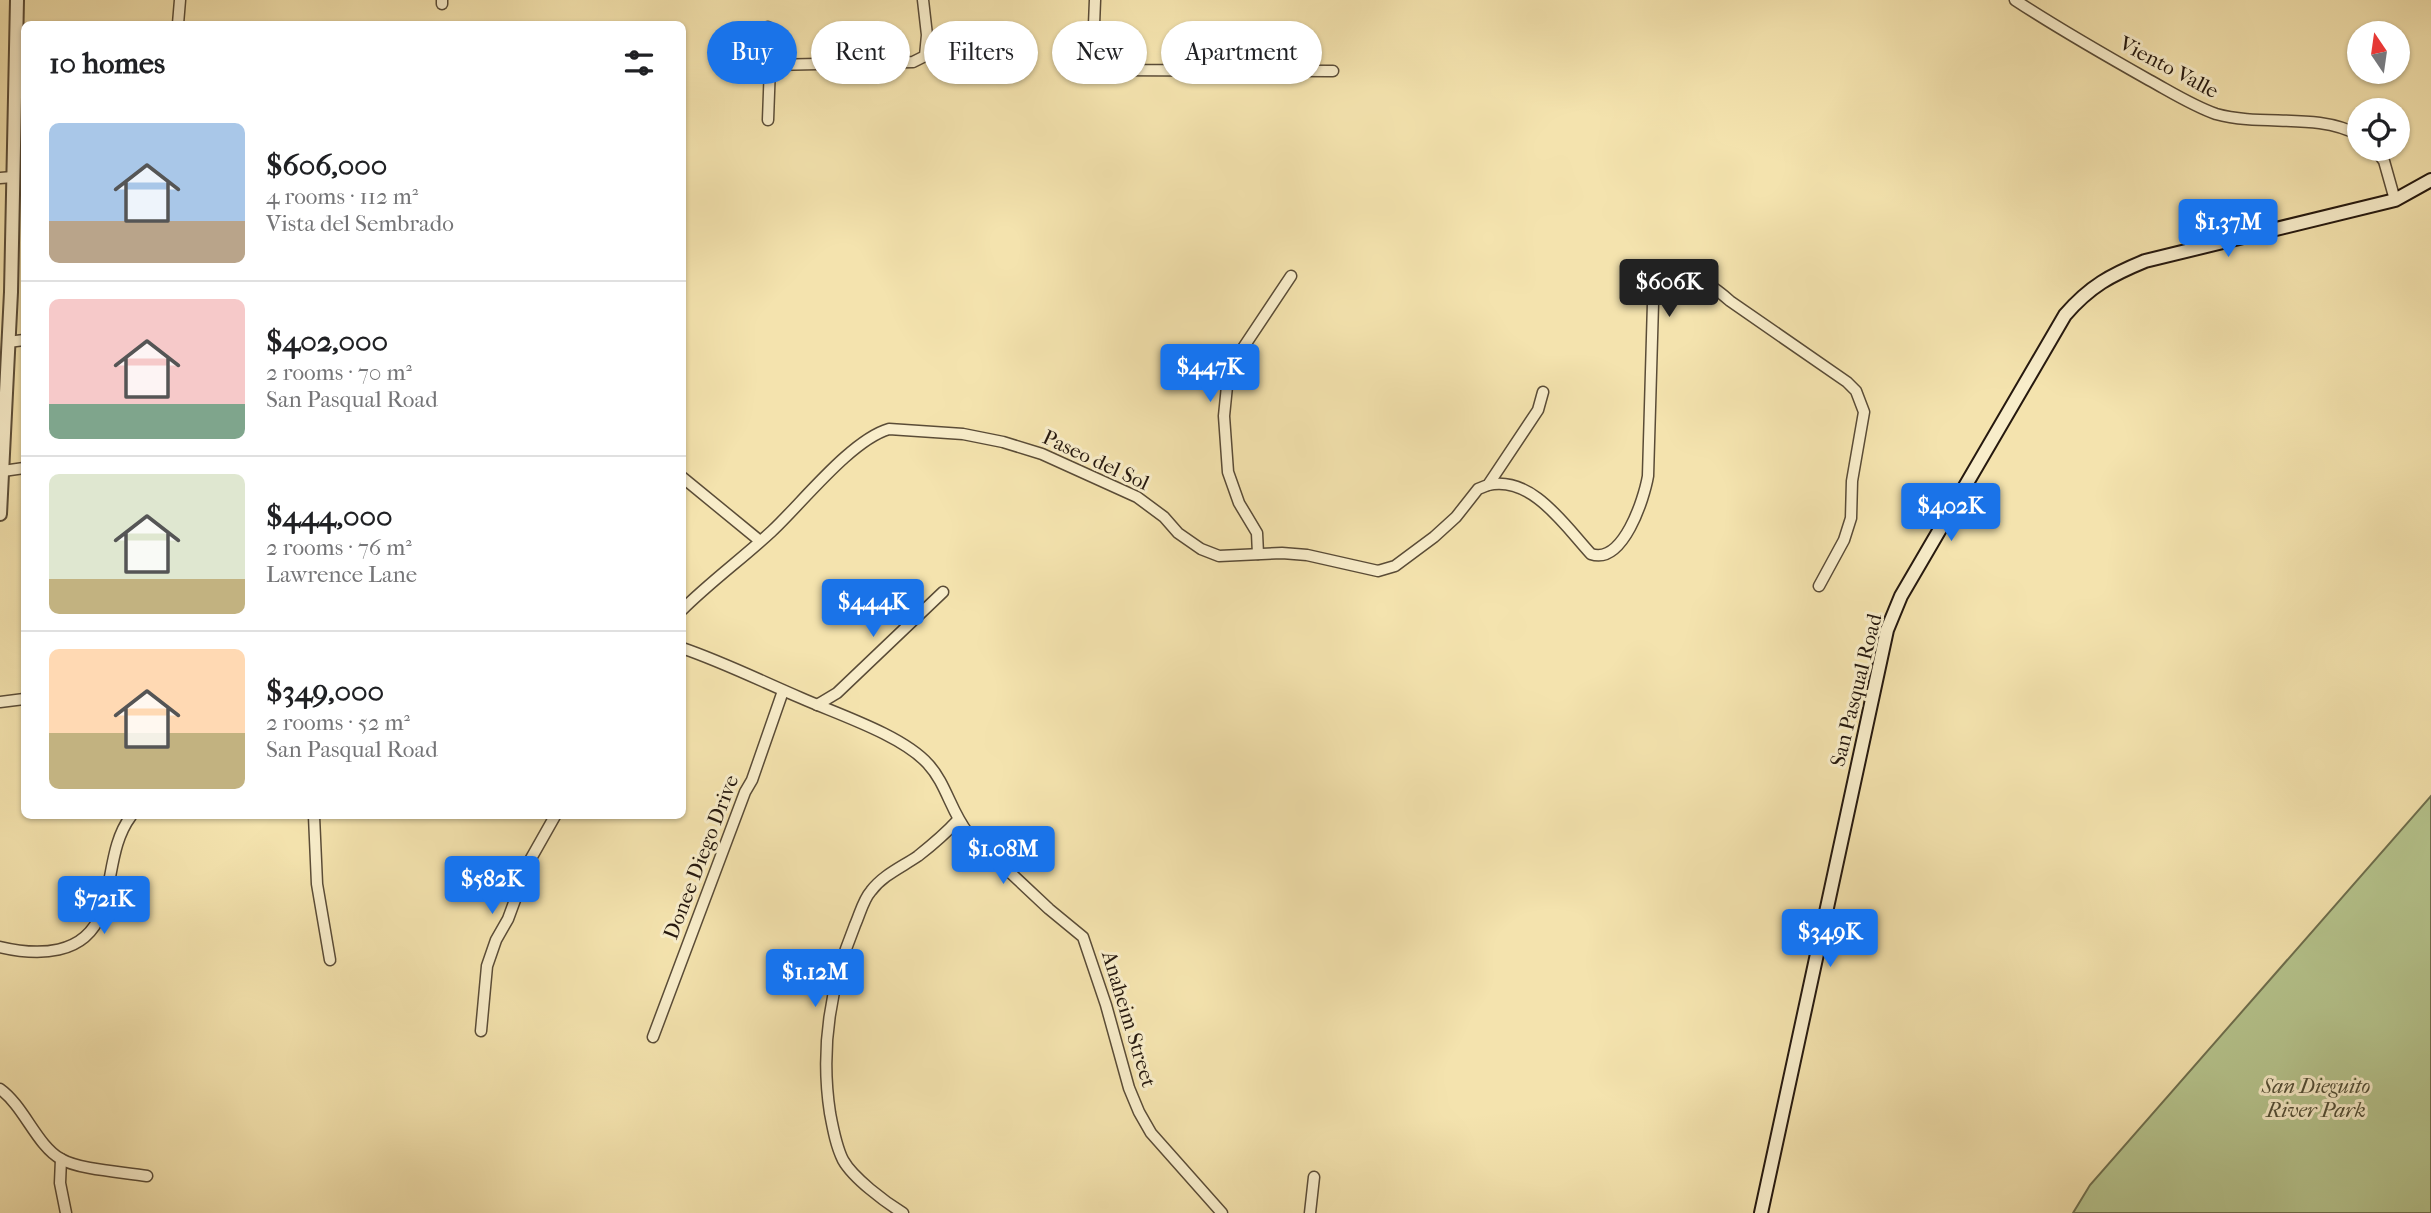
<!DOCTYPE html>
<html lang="en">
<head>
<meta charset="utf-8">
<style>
	:root { --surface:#fff; --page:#f2f2f2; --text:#202124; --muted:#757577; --line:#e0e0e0; --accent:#1a73e8 }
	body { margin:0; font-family:"IM FELL French Canon",serif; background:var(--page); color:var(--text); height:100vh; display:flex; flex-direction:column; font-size:26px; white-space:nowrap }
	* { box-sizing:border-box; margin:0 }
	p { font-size:23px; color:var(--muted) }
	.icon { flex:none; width:38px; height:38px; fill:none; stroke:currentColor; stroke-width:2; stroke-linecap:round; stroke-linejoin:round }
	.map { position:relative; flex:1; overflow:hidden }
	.side { position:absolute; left:21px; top:21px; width:665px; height:798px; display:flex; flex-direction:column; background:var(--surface); border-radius:10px; box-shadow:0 2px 5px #0004 }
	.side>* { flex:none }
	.hud { position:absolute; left:707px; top:21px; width:665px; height:63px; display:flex; gap:14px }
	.needle { width:46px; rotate:347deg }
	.controls { position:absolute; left:2347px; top:21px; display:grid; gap:14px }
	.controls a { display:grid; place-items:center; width:63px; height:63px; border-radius:50%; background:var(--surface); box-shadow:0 2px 5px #0004; font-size:35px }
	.price { position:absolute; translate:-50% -60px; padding:0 16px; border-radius:7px; background:var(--accent); color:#fff; font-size:23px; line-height:46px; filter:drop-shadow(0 2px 4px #0008) }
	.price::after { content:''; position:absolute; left:50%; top:42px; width:21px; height:16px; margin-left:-10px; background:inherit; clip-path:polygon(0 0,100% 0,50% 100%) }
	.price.current { background:#222; color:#fff }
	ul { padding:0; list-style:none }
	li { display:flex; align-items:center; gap:21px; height:175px; padding:0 28px }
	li+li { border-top:2px solid var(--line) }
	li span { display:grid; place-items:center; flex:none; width:196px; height:140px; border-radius:10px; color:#555 }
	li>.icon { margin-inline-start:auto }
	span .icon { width:84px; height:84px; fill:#fffc; stroke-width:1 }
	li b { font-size:30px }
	h2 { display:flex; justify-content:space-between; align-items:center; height:84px; padding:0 28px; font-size:30px }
	.tag { padding:0 24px; border-radius:32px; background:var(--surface); box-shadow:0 2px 5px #0004; font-size:24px; line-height:63px }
	.tag.current { background:var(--accent); color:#fff }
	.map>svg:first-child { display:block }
	.park { fill:#b6c58e; stroke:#6e6f4e; stroke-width:2 }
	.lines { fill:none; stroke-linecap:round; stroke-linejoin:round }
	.minor-casing { stroke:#5a4c37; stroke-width:13 }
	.tertiary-casing { stroke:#5a4c37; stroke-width:16 }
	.secondary-casing { stroke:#26190f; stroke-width:16 }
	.minor { stroke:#f8edca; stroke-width:10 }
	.tertiary { stroke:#f8edca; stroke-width:12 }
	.secondary { stroke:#f8edca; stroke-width:12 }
	.labels { text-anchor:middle; stroke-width:6; stroke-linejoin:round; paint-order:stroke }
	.street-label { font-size:21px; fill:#26190f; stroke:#f8edca }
	.park-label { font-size:21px; font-style:italic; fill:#514d35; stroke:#f8edca }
</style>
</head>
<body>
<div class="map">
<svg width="2431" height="1213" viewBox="0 0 2431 1213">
	<rect width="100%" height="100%" fill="#f4e3ae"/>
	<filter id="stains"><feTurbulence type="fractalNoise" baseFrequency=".00286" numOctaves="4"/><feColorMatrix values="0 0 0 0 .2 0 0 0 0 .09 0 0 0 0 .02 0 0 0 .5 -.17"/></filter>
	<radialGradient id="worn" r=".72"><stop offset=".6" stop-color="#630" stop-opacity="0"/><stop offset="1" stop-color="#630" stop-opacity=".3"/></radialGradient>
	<polygon class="park" points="2431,796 2431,1213 2073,1213 2090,1185"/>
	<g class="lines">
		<defs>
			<g id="minor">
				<polyline points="442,0 442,4"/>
				<polyline points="1095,0 1093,50 1096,60 1108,70 1333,71"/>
				<path d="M2015,0C2059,29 2103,54 2149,80C2171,92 2193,106 2216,114C2263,127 2316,112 2359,135"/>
				<polyline points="178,24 180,0"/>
				<polyline points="768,27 770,65 768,120"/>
				<polyline points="770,65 913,62 925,56 927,35 923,0"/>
				<polyline points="2375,149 2384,161 2395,200"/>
				<polyline points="0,178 13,177"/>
				<polyline points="8,342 24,340"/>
				<polyline points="3,471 24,468"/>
				<polyline points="682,477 760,541"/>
				<path d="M1488,485C1532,475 1565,526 1591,554C1623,565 1644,499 1648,476L1653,303C1674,262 1702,276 1730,301L1847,382L1856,391L1864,412L1852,481L1851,518L1844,540L1819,586"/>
				<polyline points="1258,554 1257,533 1239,503 1228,472 1224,416 1227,386 1235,360 1291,276"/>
				<path d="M682,610C710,582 743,558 772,531C802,503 851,440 889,429L963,434L1003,442L1042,454L1137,497L1164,517L1178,533L1201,549L1219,556L1282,553L1307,555L1378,571L1395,566L1434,537L1456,517L1478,489L1488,485L1538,410L1543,392"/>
				<path d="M682,648C723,662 761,681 801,698C837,714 902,735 928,764C946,783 951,812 968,833L1049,909L1083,937L1106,1005L1129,1088L1139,1112L1151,1133L1222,1213"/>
				<polyline points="0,702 24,699"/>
				<polyline points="817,705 837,693 943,592"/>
				<polyline points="314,816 317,884 330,960"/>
				<path d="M0,947C38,956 85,956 101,913C113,881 110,844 131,816"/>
				<polyline points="481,1031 487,966 496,940 508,919 529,862 555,816"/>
				<polyline points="653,1037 745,792 752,780 783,691"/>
				<path d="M0,1089C24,1106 37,1146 61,1159C80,1170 124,1172 147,1176"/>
				<polyline points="61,1159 60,1183 66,1213"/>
				<path d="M903,1213C885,1202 853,1178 843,1160C836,1146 833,1129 830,1113C820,1048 830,986 855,925C860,914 863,900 871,891C883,875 902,867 918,856C932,845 946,833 958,820"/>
				<polyline points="1310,1213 1314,1177"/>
			</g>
			<polyline id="tertiary" points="0,514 11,292 17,0"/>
			<path id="secondary" d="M1761,1213L1887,630L1901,596L2065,315C2090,286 2111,275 2145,261L2395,200L2431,180"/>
		</defs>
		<use href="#minor" class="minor-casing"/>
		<use href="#tertiary" class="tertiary-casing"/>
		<use href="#secondary" class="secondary-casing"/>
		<use href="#minor" class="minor"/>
		<use href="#tertiary" class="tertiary"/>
		<use href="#secondary" class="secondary"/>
	</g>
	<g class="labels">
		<g class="street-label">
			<text transform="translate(2169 67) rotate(28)" y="7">Viento Valle</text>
			<text transform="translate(1096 460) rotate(25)" y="7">Paseo del Sol</text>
			<text transform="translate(1856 690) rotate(-76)" y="7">San Pasqual Road</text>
			<text transform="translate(701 857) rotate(-69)" y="7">Donee Diego Drive</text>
			<text transform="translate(1129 1019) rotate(73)" y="7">Anaheim Street</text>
		</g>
		<g class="park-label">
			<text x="2316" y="1093">San Dieguito<tspan x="2316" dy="24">River Park</tspan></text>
		</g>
	</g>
	<rect width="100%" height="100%" filter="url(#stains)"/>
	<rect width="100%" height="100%" fill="url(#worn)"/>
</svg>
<div class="controls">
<a><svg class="needle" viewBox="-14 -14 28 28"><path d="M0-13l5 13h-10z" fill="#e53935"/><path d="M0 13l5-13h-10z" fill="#757577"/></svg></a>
<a><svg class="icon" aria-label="locate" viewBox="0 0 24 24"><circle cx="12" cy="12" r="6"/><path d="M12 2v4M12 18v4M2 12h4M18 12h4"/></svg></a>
</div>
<b class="price" style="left:2228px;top:259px">$1.37M</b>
<b class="price current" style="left:1669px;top:319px">$606K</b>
<b class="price" style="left:1210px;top:404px">$447K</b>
<b class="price" style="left:1951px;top:543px">$402K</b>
<b class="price" style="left:873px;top:639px">$444K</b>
<b class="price" style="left:1003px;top:886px">$1.08M</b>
<b class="price" style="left:492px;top:916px">$582K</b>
<b class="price" style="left:104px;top:936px">$721K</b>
<b class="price" style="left:1830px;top:969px">$349K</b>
<b class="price" style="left:815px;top:1009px">$1.12M</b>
<div class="hud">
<a class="tag current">Buy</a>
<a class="tag">Rent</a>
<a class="tag">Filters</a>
<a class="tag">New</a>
<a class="tag">Apartment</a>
</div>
<section class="side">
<h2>10 homes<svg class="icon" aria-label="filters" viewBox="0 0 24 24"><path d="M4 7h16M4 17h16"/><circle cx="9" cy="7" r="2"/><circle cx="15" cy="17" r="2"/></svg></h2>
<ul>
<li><span style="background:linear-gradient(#a9c7e8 70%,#b9a48a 0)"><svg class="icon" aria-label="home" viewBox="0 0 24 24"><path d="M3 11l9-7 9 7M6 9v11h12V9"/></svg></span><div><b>$606,000</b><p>4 rooms · 112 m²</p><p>Vista del Sembrado</p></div></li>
<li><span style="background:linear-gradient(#f6c9c9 75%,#7fa58c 0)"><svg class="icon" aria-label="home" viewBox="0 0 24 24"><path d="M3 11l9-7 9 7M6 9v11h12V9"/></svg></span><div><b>$402,000</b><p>2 rooms · 70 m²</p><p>San Pasqual Road</p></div></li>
<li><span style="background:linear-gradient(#dfe7d0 75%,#c2b280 0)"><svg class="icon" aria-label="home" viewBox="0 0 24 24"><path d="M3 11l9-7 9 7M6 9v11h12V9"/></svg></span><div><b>$444,000</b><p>2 rooms · 76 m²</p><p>Lawrence Lane</p></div></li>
<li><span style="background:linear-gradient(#ffd9b3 60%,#c2b280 0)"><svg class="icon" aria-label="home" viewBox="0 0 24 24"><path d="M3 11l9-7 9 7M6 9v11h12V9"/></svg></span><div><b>$349,000</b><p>2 rooms · 52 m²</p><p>San Pasqual Road</p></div></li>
</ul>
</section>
</div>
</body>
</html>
